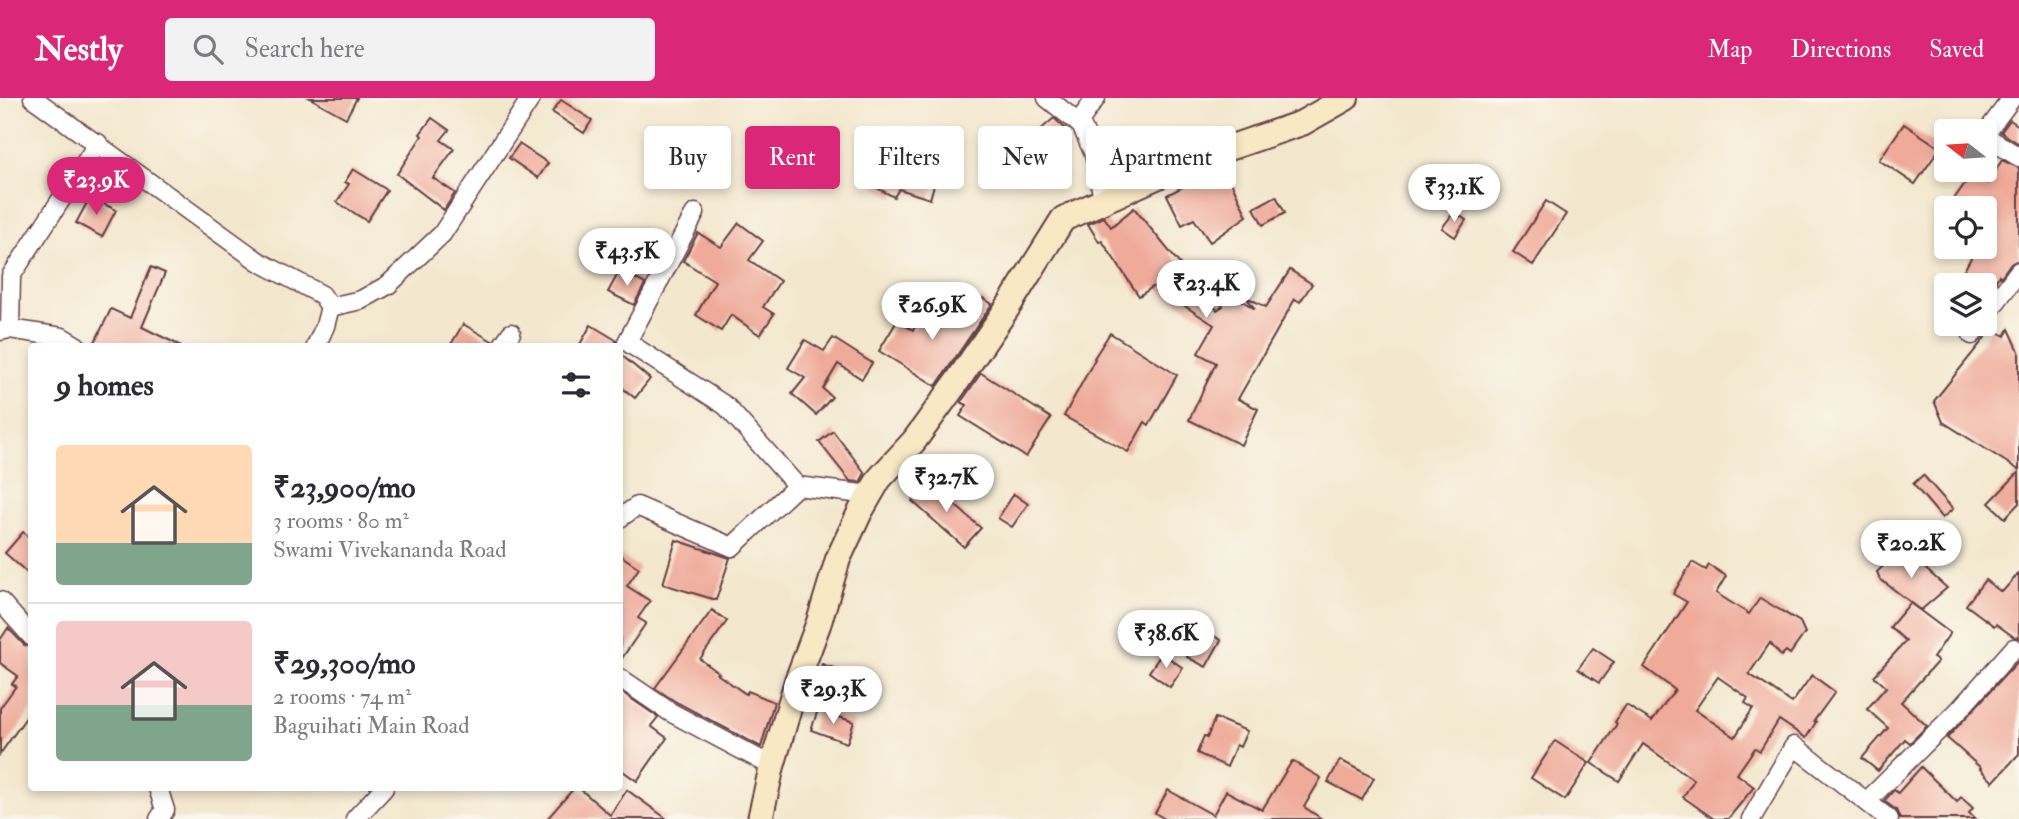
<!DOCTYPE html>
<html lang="en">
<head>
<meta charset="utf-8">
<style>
	:root { --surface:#fff; --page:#f2f2f3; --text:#2b2b33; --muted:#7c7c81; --line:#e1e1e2; --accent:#db2777 }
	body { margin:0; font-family:"IM FELL Double Pica",serif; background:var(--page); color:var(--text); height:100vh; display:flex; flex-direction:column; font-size:26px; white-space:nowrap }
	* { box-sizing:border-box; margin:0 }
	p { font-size:23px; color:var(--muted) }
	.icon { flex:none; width:38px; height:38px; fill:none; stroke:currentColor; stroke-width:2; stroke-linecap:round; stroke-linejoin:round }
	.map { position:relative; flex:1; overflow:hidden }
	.side { position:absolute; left:28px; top:245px; width:595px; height:448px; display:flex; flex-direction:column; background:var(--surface); border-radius:7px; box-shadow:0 4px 10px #0003 }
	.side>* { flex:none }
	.top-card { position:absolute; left:644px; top:28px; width:665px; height:63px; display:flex; gap:14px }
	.needle { width:46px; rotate:287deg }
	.buttons { position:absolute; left:1934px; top:21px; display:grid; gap:14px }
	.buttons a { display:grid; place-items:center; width:63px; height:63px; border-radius:7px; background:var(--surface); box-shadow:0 4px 10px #0003; font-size:35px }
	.price { position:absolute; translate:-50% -60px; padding:0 16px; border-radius:24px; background:#fff; color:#222; font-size:23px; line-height:46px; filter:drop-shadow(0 2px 4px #0008) }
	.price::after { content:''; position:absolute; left:50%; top:42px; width:21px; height:16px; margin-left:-10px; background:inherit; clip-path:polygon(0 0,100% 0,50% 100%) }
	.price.selected { background:var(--accent); color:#fff }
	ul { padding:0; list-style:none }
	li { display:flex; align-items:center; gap:21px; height:175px; padding:0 28px }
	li+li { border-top:2px solid var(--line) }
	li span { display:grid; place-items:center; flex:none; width:196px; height:140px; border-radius:7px; color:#555 }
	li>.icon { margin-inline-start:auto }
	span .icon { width:84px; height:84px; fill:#fffc; stroke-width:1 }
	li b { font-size:30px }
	h2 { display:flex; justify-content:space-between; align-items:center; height:84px; padding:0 28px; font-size:30px }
	.chip { padding:0 24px; border-radius:7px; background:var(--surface); box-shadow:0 4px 10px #0003; font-size:24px; line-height:63px }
	.chip.selected { background:var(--accent); color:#fff }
	header { display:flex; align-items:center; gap:42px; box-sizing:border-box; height:98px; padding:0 35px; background:var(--accent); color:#fff }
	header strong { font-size:33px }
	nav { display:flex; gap:38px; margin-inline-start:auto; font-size:24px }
	.search { width:490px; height:63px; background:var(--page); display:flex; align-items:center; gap:18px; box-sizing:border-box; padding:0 24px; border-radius:7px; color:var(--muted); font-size:26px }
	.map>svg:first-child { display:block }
	.building { fill:#efaa9a; fill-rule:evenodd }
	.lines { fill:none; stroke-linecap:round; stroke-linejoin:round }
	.street-casing { stroke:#633d43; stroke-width:21 }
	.secondary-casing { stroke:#633d43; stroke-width:28 }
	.street { stroke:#fff; stroke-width:18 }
	.secondary { stroke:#f8e8c3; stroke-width:24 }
</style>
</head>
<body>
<header>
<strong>Nestly</strong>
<div class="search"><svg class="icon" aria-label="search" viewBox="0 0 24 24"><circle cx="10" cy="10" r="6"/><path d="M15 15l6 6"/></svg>Search here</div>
<nav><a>Map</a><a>Directions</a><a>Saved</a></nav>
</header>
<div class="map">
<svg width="2019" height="721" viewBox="0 0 2019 721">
	<rect width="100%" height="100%" fill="#fbf7ec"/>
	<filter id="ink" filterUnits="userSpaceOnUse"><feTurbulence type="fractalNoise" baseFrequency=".0143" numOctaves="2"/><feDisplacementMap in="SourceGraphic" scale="14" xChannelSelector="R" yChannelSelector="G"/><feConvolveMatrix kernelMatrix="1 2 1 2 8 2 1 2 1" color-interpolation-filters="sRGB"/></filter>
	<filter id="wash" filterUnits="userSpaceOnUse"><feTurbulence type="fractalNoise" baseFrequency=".00686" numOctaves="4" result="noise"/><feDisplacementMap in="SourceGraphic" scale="28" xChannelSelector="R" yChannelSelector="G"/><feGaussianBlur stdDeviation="1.57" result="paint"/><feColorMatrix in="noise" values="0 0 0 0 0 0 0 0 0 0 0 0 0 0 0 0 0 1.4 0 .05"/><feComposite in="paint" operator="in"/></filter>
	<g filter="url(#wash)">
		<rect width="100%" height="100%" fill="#f3e7cd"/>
		<g id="blocks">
			<g class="building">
				<polygon points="310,0 357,0 346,20"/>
				<polygon points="561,2 592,22 584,35 552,14"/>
				<polygon points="432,20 449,32 441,42 454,51 433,80 455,95 444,112 397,76 422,38 420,36"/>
				<polygon points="1054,20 1070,35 1053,50 1039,33"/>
				<polygon points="2010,22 2019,28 2019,46 2001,34"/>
				<polygon points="1904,26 1940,50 1915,86 1879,62"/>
				<polygon points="519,46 548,65 538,80 509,60"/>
				<polygon points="892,56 911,66 905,78 934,87 930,101 899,91 894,99 875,89"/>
				<polygon points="2002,62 2019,70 2019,162 2010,166 2001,179 1999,177 1994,187 1956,187 1977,149 1984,149 1984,138 1992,127 1984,122 1984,110 1967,110 1954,101 1973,74 1988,85"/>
				<polygon points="353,71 387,92 367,123 337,104 349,86 345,84"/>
				<polygon points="1225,71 1247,118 1210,144 1194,121 1182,127 1167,97 1192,84 1193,86"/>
				<polygon points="1276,98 1285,115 1263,127 1254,110"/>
				<polygon points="90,99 116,112 102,139 76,125"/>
				<polygon points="1546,103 1566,116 1533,167 1513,154"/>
				<polygon points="1134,110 1217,212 1223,208 1209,181 1255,211 1246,199 1266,209 1290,172 1312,186 1300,204 1295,201 1238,301 1258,311 1241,347 1189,322 1216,265 1198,255 1214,227 1154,188 1139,198 1102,143 1099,144 1088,126 1104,119 1111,129"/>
				<polygon points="1454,114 1466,122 1455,139 1442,130"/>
				<polygon points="739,125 763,143 749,162 780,183 763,209 774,216 760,237 731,217 721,233 696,217 715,183 683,163 698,135 721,149"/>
				<polygon points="151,169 165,175 142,229 181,248 93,248 111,211 130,220"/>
				<polygon points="620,172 645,186 634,207 608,194"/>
				<polygon points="983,200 992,206 936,288 879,253 897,223 913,232 930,206 964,228"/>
				<polygon points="463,226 492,243 491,248 450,248"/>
				<polygon points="591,227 616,242 617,248 579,248"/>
				<polygon points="1990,230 2005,238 2009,231 2019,253 2019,372 1943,324 1934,303 1984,241"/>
				<polygon points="1110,235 1177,277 1149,327 1145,324 1128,354 1064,318 1095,261 1094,260"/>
				<polygon points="833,240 872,265 862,281 838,266 823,291 832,299 816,317 792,296 805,280 788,270 805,242 824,253"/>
				<polygon points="620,256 650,281 635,300 620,288"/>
				<polygon points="981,275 1051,320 1026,359 960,318 967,307 961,304"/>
				<polygon points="833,333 865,375 860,384 850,383 819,344"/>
				<polygon points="2019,374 2019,405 2005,420 1989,405"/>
				<polygon points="1923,377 1953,411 1942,420 1913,386"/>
				<polygon points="929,384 981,430 964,449 912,403"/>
				<polygon points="1014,396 1028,406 1012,429 998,420"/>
				<polygon points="23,434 32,441 32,479 5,455"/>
				<polygon points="676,442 730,460 716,502 663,486"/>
				<polygon points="1902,450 1947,490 1921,512 1880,481 1877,474"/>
				<polygon points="620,457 639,470 627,488 650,503 638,520 646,525 620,563"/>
				<path d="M1692,464L1706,472L1709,467L1726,478L1716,495L1749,516L1760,500L1800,524L1805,535L1790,556L1786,553L1781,558L1770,545L1749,576L1792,605L1812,577L1835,594L1814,623L1816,624L1806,640L1779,622L1760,653L1755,650L1737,676L1754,689L1728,721H1714L1683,699L1694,682L1643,646L1619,683L1591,665L1617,626L1615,624L1626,607L1652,623L1675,592L1644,569L1687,504L1673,496ZM1718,579L1748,600L1745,605L1753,610L1735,639L1695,612Z"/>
				<polygon points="2019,475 2019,540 2014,539 1996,526 1994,528 1966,507 1985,482 2000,493 2003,493"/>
				<polygon points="1910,505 1950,535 1933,560 1938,563 1901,604 1927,628 1910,645 1905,641 1878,673 1862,660 1888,630 1867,611 1886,589 1874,578 1906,543 1890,529"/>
				<polygon points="712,512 727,523 700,561 719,575 717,576 746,596 748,593 774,604 761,649 676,604 655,590"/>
				<polygon points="8,530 24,547 32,550 32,611 0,656 0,610 16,588 12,586 18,578 0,565 0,542"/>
				<polygon points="1202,531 1221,542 1206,569 1187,559"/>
				<polygon points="1593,550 1614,564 1599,585 1578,571"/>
				<polygon points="1162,555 1183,570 1170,589 1149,574"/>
				<polygon points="2019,562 2019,656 1993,684 1980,671 1981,670 1947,640"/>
				<polygon points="822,566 842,573 831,606 811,599"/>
				<polygon points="620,593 658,619 651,628 667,640 637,683 620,671"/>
				<polygon points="818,612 854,624 847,645 811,632"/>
				<polygon points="1215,620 1247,633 1240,649 1236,647 1227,669 1197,655 1204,638 1207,640"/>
				<polygon points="1555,643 1589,665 1565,702 1531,680"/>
				<polygon points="1340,662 1374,680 1362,702 1328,684"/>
				<polygon points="1292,663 1321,680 1304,709 1322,721 1165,721 1155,715 1168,692 1213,717 1226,693 1262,712"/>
				<polygon points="1921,669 1957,704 1961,699 1973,710 1969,715 1975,721 1900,721 1896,712 1884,703 1894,692 1898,695"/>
				<polygon points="574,690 579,690 610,717 627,692 667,721 547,721"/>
			</g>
		</g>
	</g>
	<g filter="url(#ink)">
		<use href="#blocks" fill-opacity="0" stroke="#633d43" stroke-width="2"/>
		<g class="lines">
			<defs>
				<g id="street">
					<polyline points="33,0 258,163 322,197 330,209"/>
					<polyline points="1047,0 1081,27 1094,56 1103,101"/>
					<polyline points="2012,0 1989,31 1988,40 2019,59"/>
					<polyline points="1078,25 1096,0"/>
					<polyline points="695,115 627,244 726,308 797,388 870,397"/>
					<polyline points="1984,220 2019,173"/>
					<polyline points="10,231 11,178 98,45"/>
					<polyline points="0,233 10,231 62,239 77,248"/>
					<polyline points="1972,237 1980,226"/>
					<polyline points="316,248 325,228 330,209 361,202 388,187 442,136 531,0"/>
					<polyline points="502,248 511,235"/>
					<polyline points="620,420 637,408 732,449 797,388"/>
					<polyline points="0,503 32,539"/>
					<polyline points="620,580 670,614 772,668"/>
					<polyline points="158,690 165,712 159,721"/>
					<polyline points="1867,703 1959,612 2014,550"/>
					<polyline points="355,721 384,690"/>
					<polyline points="1751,721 1794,648 1889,721"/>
				</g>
				<polyline id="secondary" points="760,721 772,668 797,583 819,524 838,461 860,414 879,381 914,343 954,288 1008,209 1063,121 1196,61 1302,25 1346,0"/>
			</defs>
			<use href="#street" class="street-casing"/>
			<use href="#secondary" class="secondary-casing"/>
			<use href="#street" class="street"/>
			<use href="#secondary" class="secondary"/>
		</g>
	</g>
</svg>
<div class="buttons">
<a><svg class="needle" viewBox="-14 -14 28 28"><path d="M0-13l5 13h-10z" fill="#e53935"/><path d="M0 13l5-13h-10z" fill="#7c7c81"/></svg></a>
<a><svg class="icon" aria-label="locate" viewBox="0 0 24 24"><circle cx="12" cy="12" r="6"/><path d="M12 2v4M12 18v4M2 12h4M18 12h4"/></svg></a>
<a><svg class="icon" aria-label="layers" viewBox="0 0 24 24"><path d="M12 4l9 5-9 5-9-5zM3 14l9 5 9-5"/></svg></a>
</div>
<b class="price selected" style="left:96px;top:119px">₹23.9K</b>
<b class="price" style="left:1454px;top:126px">₹33.1K</b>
<b class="price" style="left:627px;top:190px">₹43.5K</b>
<b class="price" style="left:1206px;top:222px">₹23.4K</b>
<b class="price" style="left:932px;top:244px">₹26.9K</b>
<b class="price" style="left:946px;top:416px">₹32.7K</b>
<b class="price" style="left:1911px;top:482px">₹20.2K</b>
<b class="price" style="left:1166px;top:572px">₹38.6K</b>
<b class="price" style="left:833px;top:628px">₹29.3K</b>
<div class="top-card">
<a class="chip">Buy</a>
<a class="chip selected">Rent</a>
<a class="chip">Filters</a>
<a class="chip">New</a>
<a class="chip">Apartment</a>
</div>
<section class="side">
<h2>9 homes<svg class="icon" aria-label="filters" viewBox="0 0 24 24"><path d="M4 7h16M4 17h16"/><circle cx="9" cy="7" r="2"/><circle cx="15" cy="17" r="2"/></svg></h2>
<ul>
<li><span style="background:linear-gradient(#ffd9b3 70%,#7fa58c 0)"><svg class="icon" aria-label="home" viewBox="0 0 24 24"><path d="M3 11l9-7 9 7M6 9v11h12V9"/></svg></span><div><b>₹23,900/mo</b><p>3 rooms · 80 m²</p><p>Swami Vivekananda Road</p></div></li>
<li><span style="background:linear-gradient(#f6c9c9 60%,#7fa58c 0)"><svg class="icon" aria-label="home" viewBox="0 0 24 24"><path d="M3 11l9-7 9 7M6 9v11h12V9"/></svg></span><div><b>₹29,300/mo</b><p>2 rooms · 74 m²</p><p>Baguihati Main Road</p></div></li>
</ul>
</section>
</div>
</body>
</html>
